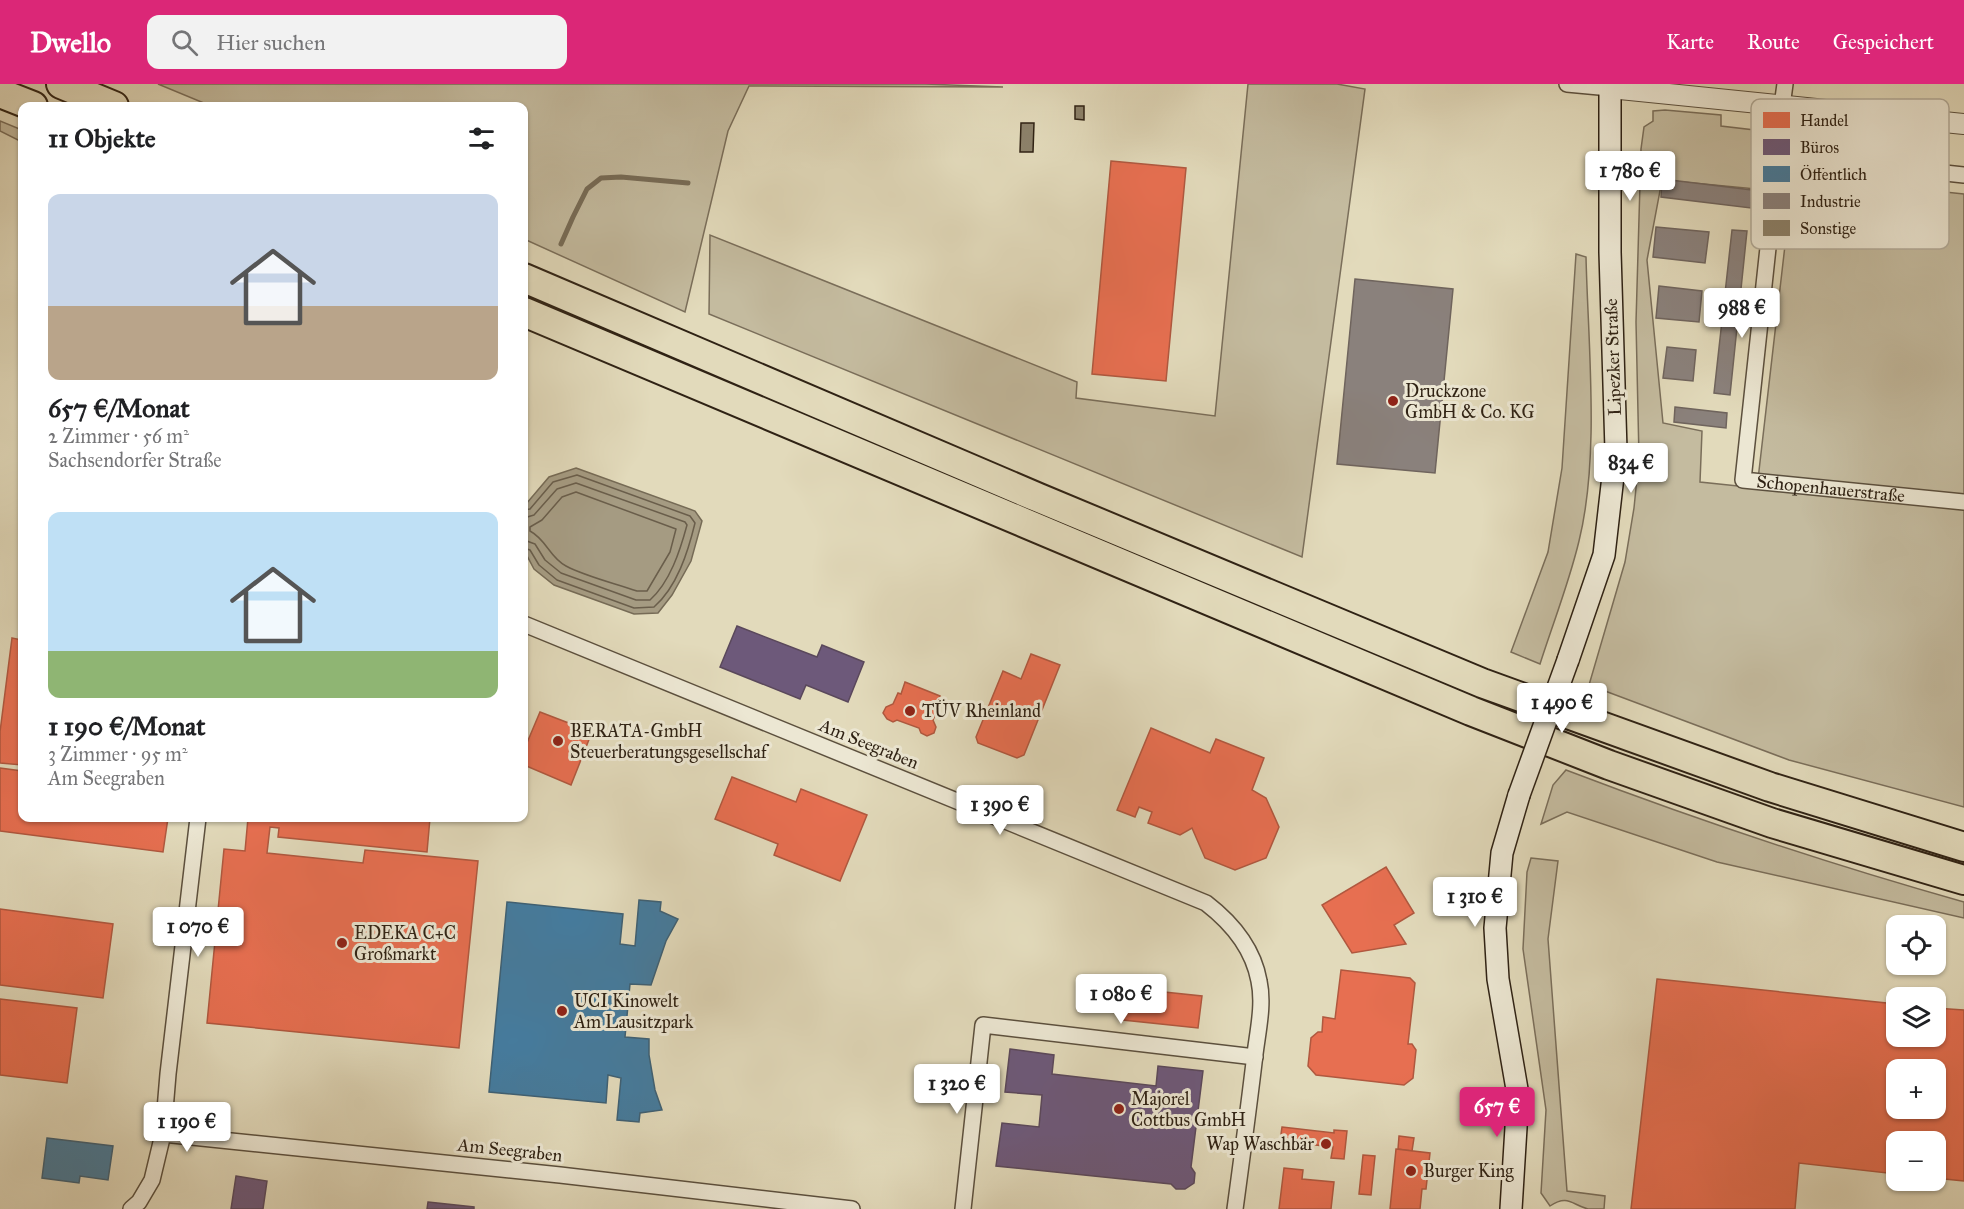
<!DOCTYPE html>
<html lang="de">
<head>
<meta charset="utf-8">
<style>
	:root { --surface:#fff; --page:#f2f2f2; --text:#202124; --muted:#757577; --accent:#db2777 }
	body { margin:0; font-family:"IM FELL Great Primer",serif; background:var(--page); color:var(--text); height:100vh; display:flex; flex-direction:column; font-size:22px; white-space:nowrap }
	* { box-sizing:border-box; margin:0 }
	p { font-size:20px; color:var(--muted) }
	.icon { flex:none; width:33px; height:33px; fill:none; stroke:currentColor; stroke-width:2; stroke-linecap:round; stroke-linejoin:round }
	.map { position:relative; flex:1; overflow:hidden }
	.sheet { position:absolute; left:18px; top:18px; width:510px; height:720px; display:flex; flex-direction:column; background:var(--surface); border-radius:12px; box-shadow:0 2px 4px #0004 }
	.sheet>* { flex:none }
	.fabs { position:absolute; left:1886px; top:831px; display:grid; gap:12px }
	.fabs a { display:grid; place-items:center; width:60px; height:60px; border-radius:12px; background:var(--surface); box-shadow:0 2px 4px #0004; font-size:30px }
	.price { position:absolute; translate:-50% -51px; padding:0 14px; border-radius:6px; background:#fff; color:#222; font-size:20px; line-height:39px; filter:drop-shadow(0 2px 3px #0008) }
	.price::after { content:''; position:absolute; left:50%; top:36px; width:18px; height:14px; margin-left:-9px; background:inherit; clip-path:polygon(0 0,100% 0,50% 100%) }
	.price.active { background:var(--accent); color:#fff }
	ul { padding:0; list-style:none }
	li { display:grid; align-content:center; gap:12px; height:318px; padding:0 30px }
	li span { display:grid; place-items:center; height:186px; border-radius:12px; color:#555 }
	li>.icon { margin-inline-start:auto }
	span .icon { width:108px; height:108px; fill:#fffc; stroke-width:1 }
	li b { font-size:26px }
	h2 { display:flex; justify-content:space-between; align-items:center; height:72px; padding:0 30px; font-size:26px }
	header { display:flex; align-items:center; gap:36px; box-sizing:border-box; height:84px; padding:0 30px; background:var(--accent); color:#fff }
	header strong { font-size:28px }
	nav { display:flex; gap:33px; margin-inline-start:auto; font-size:21px }
	.search { width:420px; height:54px; background:var(--page); display:flex; align-items:center; gap:15px; box-sizing:border-box; padding:0 21px; border-radius:12px; color:var(--muted); font-size:22px }
	.map>svg:first-child { display:block }
	.green { fill:#c4bb9f; stroke:#7a6e5a; stroke-width:1.5 }
	.water { fill:#a59b82; stroke:#766b56; stroke-width:1.5 }
	.shops { fill:#e76f51; stroke:#b0583f; stroke-width:1.5; fill-rule:evenodd }
	.offices { fill:#6d597a; stroke:#5a485b; stroke-width:1.5 }
	.public { fill:#457b9d; stroke:#3e6074; stroke-width:1.5 }
	.industry { fill:#8a817c; stroke:#6f645d; stroke-width:1.5 }
	.lines { fill:none; stroke-linecap:round; stroke-linejoin:round }
	.shore { stroke:#6a5e4b; stroke-width:1.5 }
	.stream { stroke:#766b56; stroke-width:5 }
	.building { fill:#8c826b; stroke:#2f2214; stroke-width:1.5 }
	.minor-casing { stroke:#5c503e; stroke-width:18 }
	.tertiary-casing { stroke:#5c503e; stroke-width:22 }
	.secondary-casing { stroke:#2f2214; stroke-width:24 }
	.motorway-casing { stroke:#2f2214; stroke-width:32 }
	.minor { stroke:#ece7d3; stroke-width:15 }
	.tertiary { stroke:#ece7d3; stroke-width:20 }
	.secondary { stroke:#ece7d3; stroke-width:21 }
	.motorway { stroke:#e2dabb; stroke-width:28 }
	.secondary-bridge-casing { stroke:#2f2214; stroke-width:24; stroke-linecap:butt }
	.secondary-bridge { stroke:#ece7d3; stroke-width:21 }
	.poi-dot { fill:#8f2418; stroke:#ece7d3; stroke-width:2 }
	.labels { text-anchor:middle; stroke-width:6; stroke-linejoin:round; paint-order:stroke }
	.street-label { font-size:18px; fill:#2f2214; stroke:#ece7d3 }
	.poi-label { font-size:18px; fill:#2f2214; stroke:#ece7d3; text-anchor:start }
	.key { fill:#ece7d3; stroke:#b3ac9a; stroke-width:1.5 }
	.key-label { font-size:16px; fill:#2f2214 }
</style>
</head>
<body>
<header>
<strong>Dwello</strong>
<div class="search"><svg class="icon" aria-label="search" viewBox="0 0 24 24"><circle cx="10" cy="10" r="6"/><path d="M15 15l6 6"/></svg>Hier suchen</div>
<nav><a>Karte</a><a>Route</a><a>Gespeichert</a></nav>
</header>
<div class="map">
<svg width="1964" height="1125" viewBox="0 0 1964 1125">
	<rect width="100%" height="100%" fill="#e2dabb"/>
	<filter id="stains"><feTurbulence type="fractalNoise" baseFrequency=".00333" numOctaves="4"/><feColorMatrix values="0 0 0 0 .2 0 0 0 0 .09 0 0 0 0 .02 0 0 0 .5 -.17"/></filter>
	<radialGradient id="worn" r=".72"><stop offset=".6" stop-color="#630" stop-opacity="0"/><stop offset="1" stop-color="#630" stop-opacity=".3"/></radialGradient>
	<g class="green">
		<polygon points="158,0 925,0 1003,3 749,2 728,47 685,228 524,155 524,22 211,22"/>
		<polygon points="1248,0 1337,0 1365,5 1302,473 709,230 710,151 1077,298 1076,314 1215,332"/>
		<polygon points="1665,26 1721,31 1721,42 1763,47 1756,105 1662,96 1647,176 1663,339 1702,347 1700,398 1757,404 1793,92 1964,110 1964,723 1789,676 1589,601 1625,478 1634,424 1639,374 1636,238 1641,65 1644,43 1653,37 1653,27"/>
		<polygon points="0,37 22,46 22,58 0,47"/>
		<path d="M1576,170L1586,173C1588,261 1600,372 1579,457C1569,499 1553,539 1540,580L1511,568L1548,468L1562,384Z"/>
		<path d="M1566,686C1697,736 1829,780 1964,818V834L1717,778L1567,728L1541,740L1553,701Z"/>
		<path d="M1531,774L1558,777L1548,855L1567,1107L1605,1112L1604,1125C1599,1125 1593,1125 1588,1125C1572,1121 1568,1110 1550,1122L1541,1109L1546,1026L1523,865L1527,788Z"/>
	</g>
	<polygon class="water" points="576,384 695,427 702,437 691,477 672,511 658,529 634,530 554,501 534,485 524,466 524,435 526,420 549,393"/>
	<g class="shops">
		<polygon points="1111,77 1186,84 1166,297 1092,290"/>
		<polygon points="12,554 22,556 22,681 0,679 0,648"/>
		<polygon points="1031,570 1060,581 1024,671 1017,674 978,659 976,653 1003,587 1021,595"/>
		<polygon points="905,598 940,612 935,623 938,625 933,636 936,643 934,649 927,652 921,649 919,644 897,636 893,638 887,635 883,629 886,623 893,620 898,609 901,610"/>
		<polygon points="540,628 592,648 571,701 524,681 524,666"/>
		<polygon points="1151,644 1210,669 1216,655 1264,674 1252,706 1266,714 1279,743 1266,774 1235,786 1205,774 1192,744 1180,751 1148,739 1152,728 1139,723 1135,733 1117,726"/>
		<polygon points="0,684 22,687 22,734 168,734 163,768 0,747"/>
		<polygon points="732,693 796,718 801,705 867,731 840,797 774,771 778,760 715,735"/>
		<polygon points="248,734 430,734 427,768 278,753 279,744 270,743 267,769 363,779 365,766 478,777 459,964 207,939 224,765 245,767"/>
		<polygon points="1386,783 1414,829 1394,841 1406,860 1352,869 1322,821"/>
		<polygon points="0,825 113,840 103,914 0,901"/>
		<polygon points="1341,886 1410,894 1415,899 1408,960 1412,960 1416,966 1413,994 1404,1001 1316,991 1308,982 1311,954 1318,948 1322,948 1323,933 1335,935"/>
		<path d="M1657,895L1896,920V952H1935V924L1964,926V1097L1935,1094V1058H1896V1090L1799,1079L1795,1125H1631ZM1896,986H1935V1024H1896Z"/>
		<polygon points="1126,904 1202,912 1198,944 1123,936"/>
		<polygon points="0,915 77,924 67,999 0,991"/>
		<polygon points="1282,1043 1334,1049 1334,1046 1347,1047 1344,1075 1331,1074 1333,1063 1280,1057"/>
		<polygon points="1399,1052 1414,1054 1412,1067 1398,1065"/>
		<polygon points="1396,1065 1430,1069 1426,1105 1422,1105 1420,1125 1390,1125"/>
		<polygon points="1363,1071 1375,1072 1371,1111 1359,1110"/>
		<polygon points="1284,1084 1303,1086 1302,1095 1334,1098 1331,1125 1279,1125"/>
	</g>
	<g class="offices">
		<polygon points="737,542 817,573 822,561 864,578 848,618 806,601 800,615 720,583"/>
		<polygon points="1010,965 1054,971 1052,990 1156,1002 1158,982 1203,987 1191,1083 1195,1089 1194,1099 1185,1105 1176,1105 1171,1100 996,1082 1002,1039 1039,1043 1042,1011 1005,1008"/>
		<polygon points="236,1092 267,1097 263,1125 231,1125"/>
		<polygon points="428,1118 474,1123 474,1125 427,1125"/>
	</g>
	<g class="public">
		<polygon points="639,816 661,818 660,827 678,835 666,857 651,901 630,900 625,953 649,955 649,971 655,1006 662,1026 640,1029 639,1038 617,1036 621,994 608,991 606,1019 489,1008 507,818 623,830 620,860 635,862"/>
		<polygon points="47,1054 113,1062 108,1096 80,1092 79,1099 42,1094"/>
	</g>
	<g class="industry">
		<polygon points="1662,95 1752,106 1751,124 1661,113"/>
		<polygon points="1656,143 1709,148 1705,179 1653,173"/>
		<polygon points="1732,146 1747,147 1730,311 1714,309"/>
		<polygon points="1355,195 1453,205 1435,389 1337,380"/>
		<polygon points="1659,202 1702,207 1699,238 1656,234"/>
		<polygon points="1667,263 1696,266 1693,297 1663,294"/>
		<polygon points="1675,323 1727,329 1726,344 1674,338"/>
	</g>
	<g class="lines">
		<g class="shore">
			<path d="M576,408L676,445L670,468L647,507H637C614,499 587,493 566,482C549,473 547,456 530,447V443L542,436L562,413Z"/>
			<path d="M524,426L530,425L553,398L577,391L690,432L695,439C688,468 677,503 654,523L634,524L557,496L539,481L530,466L524,464"/>
			<path d="M524,434L534,431L557,405L576,399L685,438L687,441C680,467 670,498 650,516H636L561,489L545,476L535,460L524,456"/>
		</g>
		<polyline class="stream" points="561,160 573,133 587,105 601,94 621,93 688,99"/>
	</g>
	<g class="building">
		<polygon points="1075,22 1084,22 1084,36 1075,35"/>
		<polygon points="1021,39 1034,39 1033,68 1020,68"/>
	</g>
	<g class="lines">
		<defs>
			<g id="minor">
				<polyline points="1567,0 1610,4"/>
				<polyline points="1782,22 1785,0"/>
				<path id="s1" d="M1964,91L1778,71L1743,396L1964,418"/>
				<path d="M524,540L1206,819C1232,839 1253,864 1259,897C1264,920 1258,946 1255,970C1249,1022 1242,1073 1235,1125"/>
				<polyline points="163,1050 560,1091 852,1125"/>
				<polyline points="131,1125 139,1118 152,1096 163,1050 168,990 198,734"/>
				<polyline points="963,1125 983,941 1255,973"/>
			</g>
			<polyline id="tertiary" points="1610,4 1964,40"/>
			<g id="secondary">
				<polyline points="1568,576 1604,471 1616,366 1610,168 1610,0"/>
				<polyline points="1511,1125 1518,1011 1498,895 1495,844 1502,769 1519,711"/>
			</g>
			<g id="motorway">
				<polyline points="61,0 114,22"/>
				<polyline points="0,9 33,22"/>
				<polyline points="524,194 1039,414 1482,599 1770,703 1964,763"/>
				<polyline points="524,228 1471,627 1609,681 1772,739 1964,796"/>
			</g>
		</defs>
		<use href="#minor" class="minor-casing"/>
		<use href="#tertiary" class="tertiary-casing"/>
		<use href="#secondary" class="secondary-casing"/>
		<use href="#motorway" class="motorway-casing"/>
		<use href="#minor" class="minor"/>
		<use href="#tertiary" class="tertiary"/>
		<use href="#secondary" class="secondary"/>
		<use href="#motorway" class="motorway"/>
		<defs>
			<polyline id="secondary-bridge" points="1519,711 1568,576"/>
		</defs>
		<use href="#secondary-bridge" class="secondary-bridge-casing"/>
		<use href="#secondary-bridge" class="secondary-bridge"/>
	</g>
	<g class="poi-dot">
		<circle cx="1393" cy="317" r="6"/>
		<circle cx="910" cy="627" r="6"/>
		<circle cx="558" cy="657" r="6"/>
		<circle cx="342" cy="859" r="6"/>
		<circle cx="562" cy="927" r="6"/>
		<circle cx="1119" cy="1025" r="6"/>
		<circle cx="1326" cy="1060" r="6"/>
		<circle cx="1411" cy="1087" r="6"/>
	</g>
	<g class="labels">
		<g class="street-label">
			<text transform="translate(1613 273) rotate(-92)" y="6">Lipezker Straße</text>
			<text dy="6" stroke="none"><textPath href="#s1" startOffset="602">Schopenhauerstraße</textPath></text>
			<text transform="translate(869 660) rotate(22)" y="6">Am Seegraben</text>
			<text transform="translate(510 1066) rotate(6)" y="6">Am Seegraben</text>
		</g>
		<g class="poi-label">
			<text x="1405" y="313">Druckzone<tspan x="1405" dy="21">GmbH &amp; Co. KG</tspan></text>
			<text x="922" y="633">TÜV Rheinland</text>
			<text x="570" y="653">BERATA-GmbH<tspan x="570" dy="21">Steuerberatungsgesellschaf</tspan></text>
			<text x="354" y="855">EDEKA C+C<tspan x="354" dy="21">Großmarkt</tspan></text>
			<text x="574" y="923">UCI Kinowelt<tspan x="574" dy="21">Am Lausitzpark</tspan></text>
			<text x="1131" y="1021">Majorel<tspan x="1131" dy="21">Cottbus GmbH</tspan></text>
			<text x="1314" y="1066" text-anchor="end">Wap Waschbär</text>
			<text x="1423" y="1093">Burger King</text>
		</g>
	</g>
	<rect x="1751" y="15" width="198" height="150" rx="9" class="key"/>
	<rect x="1763" y="28" width="27" height="16" fill="#e76f51"/>
	<rect x="1763" y="55" width="27" height="16" fill="#6d597a"/>
	<rect x="1763" y="82" width="27" height="16" fill="#457b9d"/>
	<rect x="1763" y="109" width="27" height="16" fill="#8a817c"/>
	<rect x="1763" y="136" width="27" height="16" fill="#8c826b"/>
	<g class="key-label">
		<text x="1800" y="42">Handel</text>
		<text x="1800" y="69">Büros</text>
		<text x="1800" y="96">Öffentlich</text>
		<text x="1800" y="123">Industrie</text>
		<text x="1800" y="150">Sonstige</text>
	</g>
	<rect width="100%" height="100%" filter="url(#stains)"/>
	<rect width="100%" height="100%" fill="url(#worn)"/>
</svg>
<div class="fabs">
<a><svg class="icon" aria-label="locate" viewBox="0 0 24 24"><circle cx="12" cy="12" r="6"/><path d="M12 2v4M12 18v4M2 12h4M18 12h4"/></svg></a>
<a><svg class="icon" aria-label="layers" viewBox="0 0 24 24"><path d="M12 4l9 5-9 5-9-5zM3 14l9 5 9-5"/></svg></a>
<a>+</a>
<a>−</a>
</div>
<b class="price" style="left:1630px;top:118px">1 780 €</b>
<b class="price" style="left:1742px;top:255px">988 €</b>
<b class="price" style="left:1631px;top:410px">834 €</b>
<b class="price" style="left:1562px;top:650px">1 490 €</b>
<b class="price" style="left:1000px;top:752px">1 390 €</b>
<b class="price" style="left:1475px;top:844px">1 310 €</b>
<b class="price" style="left:198px;top:874px">1 070 €</b>
<b class="price" style="left:1121px;top:941px">1 080 €</b>
<b class="price" style="left:957px;top:1031px">1 320 €</b>
<b class="price active" style="left:1497px;top:1054px">657 €</b>
<b class="price" style="left:187px;top:1069px">1 190 €</b>
<section class="sheet">
<h2>11 Objekte<svg class="icon" aria-label="filters" viewBox="0 0 24 24"><path d="M4 7h16M4 17h16"/><circle cx="9" cy="7" r="2"/><circle cx="15" cy="17" r="2"/></svg></h2>
<ul>
<li><span style="background:linear-gradient(#c9d6e8 60%,#b9a48a 0)"><svg class="icon" aria-label="home" viewBox="0 0 24 24"><path d="M3 11l9-7 9 7M6 9v11h12V9"/></svg></span><div><b>657 €/Monat</b><p>2 Zimmer · 56 m²</p><p>Sachsendorfer Straße</p></div></li>
<li><span style="background:linear-gradient(#bfe0f5 75%,#8fb573 0)"><svg class="icon" aria-label="home" viewBox="0 0 24 24"><path d="M3 11l9-7 9 7M6 9v11h12V9"/></svg></span><div><b>1 190 €/Monat</b><p>3 Zimmer · 95 m²</p><p>Am Seegraben</p></div></li>
</ul>
</section>
</div>
</body>
</html>
